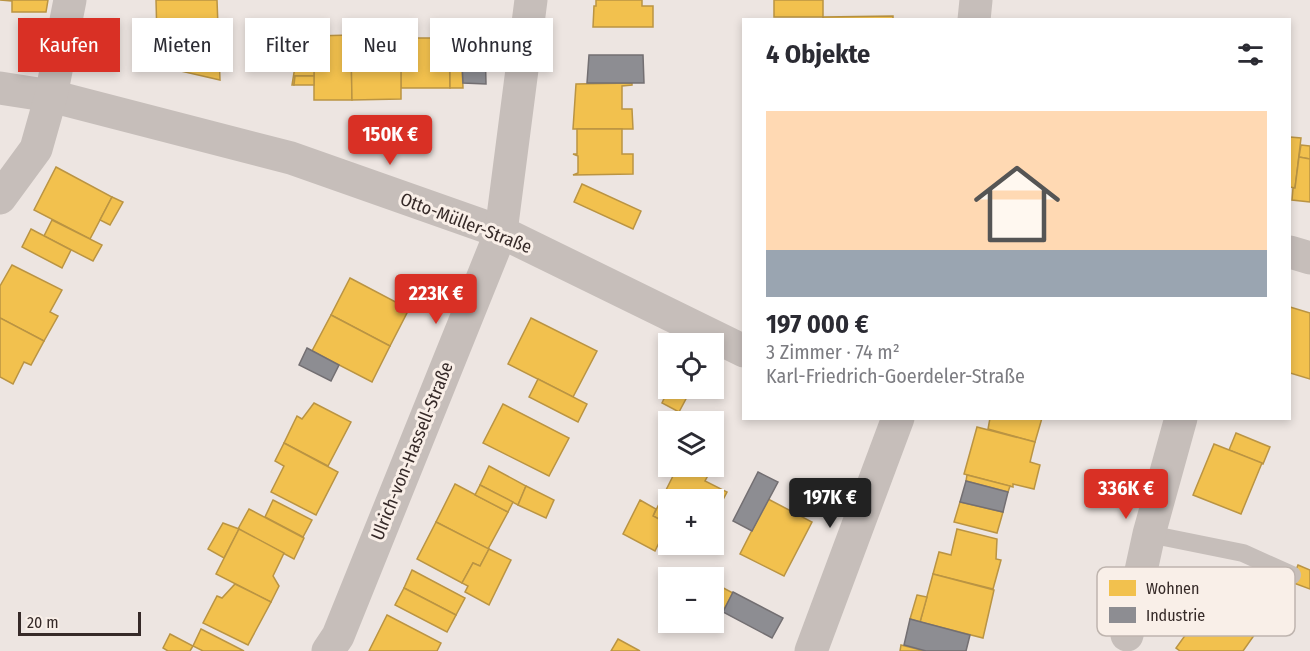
<!DOCTYPE html>
<html lang="de">
<head>
<meta charset="utf-8">
<style>
	:root { --surface:#fff; --page:#f2f2f3; --text:#2b2b33; --muted:#7c7c81; --accent:#d93025 }
	body { margin:0; font-family:"Fira Sans Condensed",sans-serif; background:var(--page); color:var(--text); height:100vh; display:flex; flex-direction:column; font-size:22px; white-space:nowrap }
	* { box-sizing:border-box; margin:0 }
	p { font-size:20px; color:var(--muted) }
	.icon { flex:none; width:33px; height:33px; fill:none; stroke:currentColor; stroke-width:2; stroke-linecap:round; stroke-linejoin:round }
	.map { position:relative; flex:1; overflow:hidden }
	.sheet { position:absolute; left:742px; top:18px; width:549px; height:402px; display:flex; flex-direction:column; background:var(--surface); border-radius:0px; box-shadow:0 3px 9px #0003 }
	.sheet>* { flex:none }
	.guide { position:absolute; left:18px; top:18px; width:570px; height:54px; display:flex; gap:12px }
	.controls { position:absolute; left:658px; top:333px; display:grid; gap:12px }
	.controls a { display:grid; place-items:center; width:66px; height:66px; border-radius:0px; background:var(--surface); box-shadow:0 3px 9px #0003; font-size:30px }
	.scale { position:absolute; left:18px; bottom:15px; width:123px; box-sizing:border-box; padding-left:6px; border:3px solid #362a28; border-top:0; font-size:16px; line-height:21px; white-space:nowrap; color:#362a28; -webkit-text-stroke:4px #f9efe8; paint-order:stroke }
	.price { position:absolute; translate:-50% -51px; padding:0 14px; border-radius:6px; background:var(--accent); color:#fff; font-size:20px; line-height:39px; filter:drop-shadow(0 2px 3px #0008) }
	.price::after { content:''; position:absolute; left:50%; top:36px; width:18px; height:14px; margin-left:-9px; background:inherit; clip-path:polygon(0 0,100% 0,50% 100%) }
	.price.on { background:#222; color:#fff }
	ul { padding:0; list-style:none }
	li { display:grid; align-content:center; gap:12px; height:318px; padding:0 24px }
	li span { display:grid; place-items:center; height:186px; border-radius:0px; color:#555 }
	li>.icon { margin-inline-start:auto }
	span .icon { width:108px; height:108px; fill:#fffc; stroke-width:1 }
	li b { font-size:26px }
	h2 { display:flex; justify-content:space-between; align-items:center; height:72px; padding:0 24px; font-size:26px }
	.tag { padding:0 21px; border-radius:0px; background:var(--surface); box-shadow:0 3px 9px #0003; font-size:21px; line-height:54px }
	.tag.on { background:var(--accent); color:#fff }
	.map>svg:first-child { display:block }
	.homes { fill:#f2c14e; stroke:#ba9443; stroke-width:1.5 }
	.industry { fill:#8d8d92; stroke:#736f72; stroke-width:1.5 }
	.lines { fill:none; stroke-linecap:round; stroke-linejoin:round }
	.service { stroke:#c6beba; stroke-width:18 }
	.minor { stroke:#c6beba; stroke-width:33 }
	.labels { text-anchor:middle; stroke-width:6; stroke-linejoin:round; paint-order:stroke }
	.street-label { font-size:18px; fill:#362a28; stroke:#f9efe8 }
	.key { fill:#f9efe8; stroke:#beb4ae; stroke-width:1.5 }
	.key-label { font-size:16px; fill:#362a28 }
</style>
</head>
<body>
<div class="map">
<svg width="1310" height="651" viewBox="0 0 1310 651">
	<rect width="100%" height="100%" fill="#ede5e1"/>
	<g class="homes">
		<polygon points="0,0 48,0 46,12 12,12 12,1"/>
		<polygon points="156,0 217,0 220,80 163,67 163,38 157,38"/>
		<polygon points="596,0 642,0 642,6 653,6 653,27 593,27 594,6 596,6"/>
		<rect x="774" y="0" width="49" height="17"/>
		<polygon points="893,16 893,20 823,20 823,17"/>
		<polygon points="351,35 352,100 314,100 314,36"/>
		<polygon points="300,36 314,36 314,76 295,76 294,85 292,85"/>
		<polygon points="400,38 449,38 450,88 401,88"/>
		<polygon points="450,43 461,43 463,88 450,88"/>
		<polygon points="382,49 383,54 401,59 401,99 352,100 351,50"/>
		<polygon points="295,76 314,76 314,85 294,85"/>
		<polygon points="632,83 632,85 622,86 622,109 632,109 633,129 573,129 576,84"/>
		<polygon points="577,129 622,129 622,154 633,154 633,174 573,175 578,173 578,156 573,154 577,154"/>
		<polygon points="1290,137 1301,138 1295,188 1290,187"/>
		<polygon points="1301,145 1310,146 1310,159 1299,157"/>
		<polygon points="1299,157 1310,159 1310,202 1292,200 1293,188 1295,188"/>
		<polygon points="56,167 112,197 90,239 34,210"/>
		<polygon points="582,184 641,211 633,229 574,202"/>
		<polygon points="112,197 123,202 110,225 100,220"/>
		<polygon points="52,220 102,245 93,261 44,236"/>
		<polygon points="31,229 71,250 62,268 22,247"/>
		<polygon points="12,265 62,290 50,312 58,316 44,341 0,318 0,286"/>
		<polygon points="350,278 409,309 390,346 331,315"/>
		<polygon points="1290,307 1310,313 1310,379 1290,373"/>
		<polygon points="331,315 390,346 372,382 312,351"/>
		<polygon points="0,318 44,341 31,365 24,362 13,384 0,377"/>
		<polygon points="531,318 597,351 573,397 508,364"/>
		<polygon points="538,379 587,404 578,422 529,397"/>
		<polygon points="669,388 675,388 688,395 679,412 662,403"/>
		<polygon points="314,403 351,422 328,466 284,443 297,416 302,419"/>
		<polygon points="503,404 569,438 549,476 483,443"/>
		<polygon points="990,418 1042,418 1035,442 988,429"/>
		<polygon points="977,427 1035,442 1030,462 1040,465 1034,489 1013,484 1013,487 964,474"/>
		<polygon points="1236,433 1270,447 1263,464 1229,450"/>
		<polygon points="284,443 338,472 316,515 271,492 284,466 275,461"/>
		<polygon points="1214,444 1262,463 1241,514 1193,495"/>
		<polygon points="489,466 526,486 518,505 480,485"/>
		<polygon points="678,466 704,466 711,470 705,481 727,492 714,517 714,500 669,500 669,524 653,516"/>
		<polygon points="967,475 1010,486 1008,492 966,481"/>
		<polygon points="455,484 508,512 488,549 436,522"/>
		<polygon points="480,485 513,502 508,512 475,495"/>
		<polygon points="526,486 554,500 546,518 518,505"/>
		<polygon points="768,499 812,522 784,576 740,554"/>
		<polygon points="273,500 312,520 303,537 265,517"/>
		<polygon points="640,500 656,509 653,516 668,524 655,551 623,534"/>
		<polygon points="960,502 1003,512 997,533 954,522"/>
		<polygon points="249,509 304,538 294,559 238,529"/>
		<polygon points="436,522 489,549 480,566 473,563 462,583 417,559"/>
		<polygon points="223,523 239,529 224,558 208,549"/>
		<polygon points="239,529 284,553 273,576 279,586 271,602 216,574"/>
		<polygon points="957,529 997,539 996,559 1001,560 993,589 933,574 939,552 951,555"/>
		<polygon points="489,549 511,560 489,605 465,592 468,586 462,583 473,563 480,566"/>
		<polygon points="1298,565 1310,570 1310,589 1291,582"/>
		<polygon points="412,570 465,598 456,615 404,588"/>
		<polygon points="933,574 994,590 983,638 920,622"/>
		<polygon points="1227,577 1272,610 1243,651 1180,651 1176,648"/>
		<polygon points="714,583 733,593 724,609 714,604"/>
		<polygon points="235,584 271,602 248,645 203,623 217,596 222,598"/>
		<polygon points="404,588 456,615 447,632 395,605"/>
		<polygon points="917,595 927,597 920,622 910,619"/>
		<polygon points="387,615 441,643 437,651 369,651"/>
		<polygon points="201,629 244,651 203,651 193,646"/>
		<polygon points="170,634 193,646 190,651 168,651 163,648"/>
		<polygon points="618,639 640,651 611,651"/>
		<polygon points="901,645 925,651 900,651"/>
	</g>
	<g class="industry">
		<polygon points="461,43 485,43 486,84 463,83"/>
		<polygon points="589,55 643,55 644,83 587,83"/>
		<polygon points="307,348 339,365 331,381 299,365"/>
		<polygon points="758,472 778,482 752,531 733,521"/>
		<polygon points="966,481 1008,492 1003,512 960,502"/>
		<polygon points="733,592 783,618 772,638 723,612"/>
		<polygon points="910,619 970,635 966,651 926,651 904,645"/>
	</g>
	<g class="lines">
		<polyline class="service" points="1149,534 1243,553 1292,575"/>
		<g class="minor">
			<polyline points="974,20 976,0"/>
			<polyline points="0,88 51,96 291,158 501,232 744,351"/>
			<polyline points="0,198 36,149 51,96 70,0"/>
			<polyline points="1290,252 1310,258"/>
			<polyline points="1127,635 1149,534 1181,418"/>
			<polyline points="328,651 338,636 501,232 531,0"/>
			<polyline points="811,651 898,418"/>
		</g>
	</g>
	<g class="labels">
		<g class="street-label">
			<text transform="translate(466 223) rotate(21)" y="6">Otto-Müller-Straße</text>
			<text transform="translate(412 451) rotate(-68)" y="6">Ulrich-von-Hassell-Straße</text>
		</g>
	</g>
	<rect x="1097" y="567" width="198" height="69" rx="9" class="key"/>
	<rect x="1109" y="580" width="27" height="16" fill="#f2c14e"/>
	<rect x="1109" y="607" width="27" height="16" fill="#8d8d92"/>
	<g class="key-label">
		<text x="1146" y="594">Wohnen</text>
		<text x="1146" y="621">Industrie</text>
	</g>
</svg>
<div class="controls">
<a><svg class="icon" aria-label="locate" viewBox="0 0 24 24"><circle cx="12" cy="12" r="6"/><path d="M12 2v4M12 18v4M2 12h4M18 12h4"/></svg></a>
<a><svg class="icon" aria-label="layers" viewBox="0 0 24 24"><path d="M12 4l9 5-9 5-9-5zM3 14l9 5 9-5"/></svg></a>
<a>+</a>
<a>−</a>
</div>
<div class="scale">20 m</div>
<b class="price" style="left:390px;top:166px">150K €</b>
<b class="price" style="left:436px;top:325px">223K €</b>
<b class="price" style="left:1126px;top:520px">336K €</b>
<b class="price on" style="left:830px;top:529px">197K €</b>
<div class="guide">
<a class="tag on">Kaufen</a>
<a class="tag">Mieten</a>
<a class="tag">Filter</a>
<a class="tag">Neu</a>
<a class="tag">Wohnung</a>
</div>
<section class="sheet">
<h2>4 Objekte<svg class="icon" aria-label="filters" viewBox="0 0 24 24"><path d="M4 7h16M4 17h16"/><circle cx="9" cy="7" r="2"/><circle cx="15" cy="17" r="2"/></svg></h2>
<ul>
<li><span style="background:linear-gradient(#ffd9b3 75%,#9aa5b1 0)"><svg class="icon" aria-label="home" viewBox="0 0 24 24"><path d="M3 11l9-7 9 7M6 9v11h12V9"/></svg></span><div><b>197 000 €</b><p>3 Zimmer · 74 m²</p><p>Karl-Friedrich-Goerdeler-Straße</p></div></li>
</ul>
</section>
</div>
</body>
</html>
